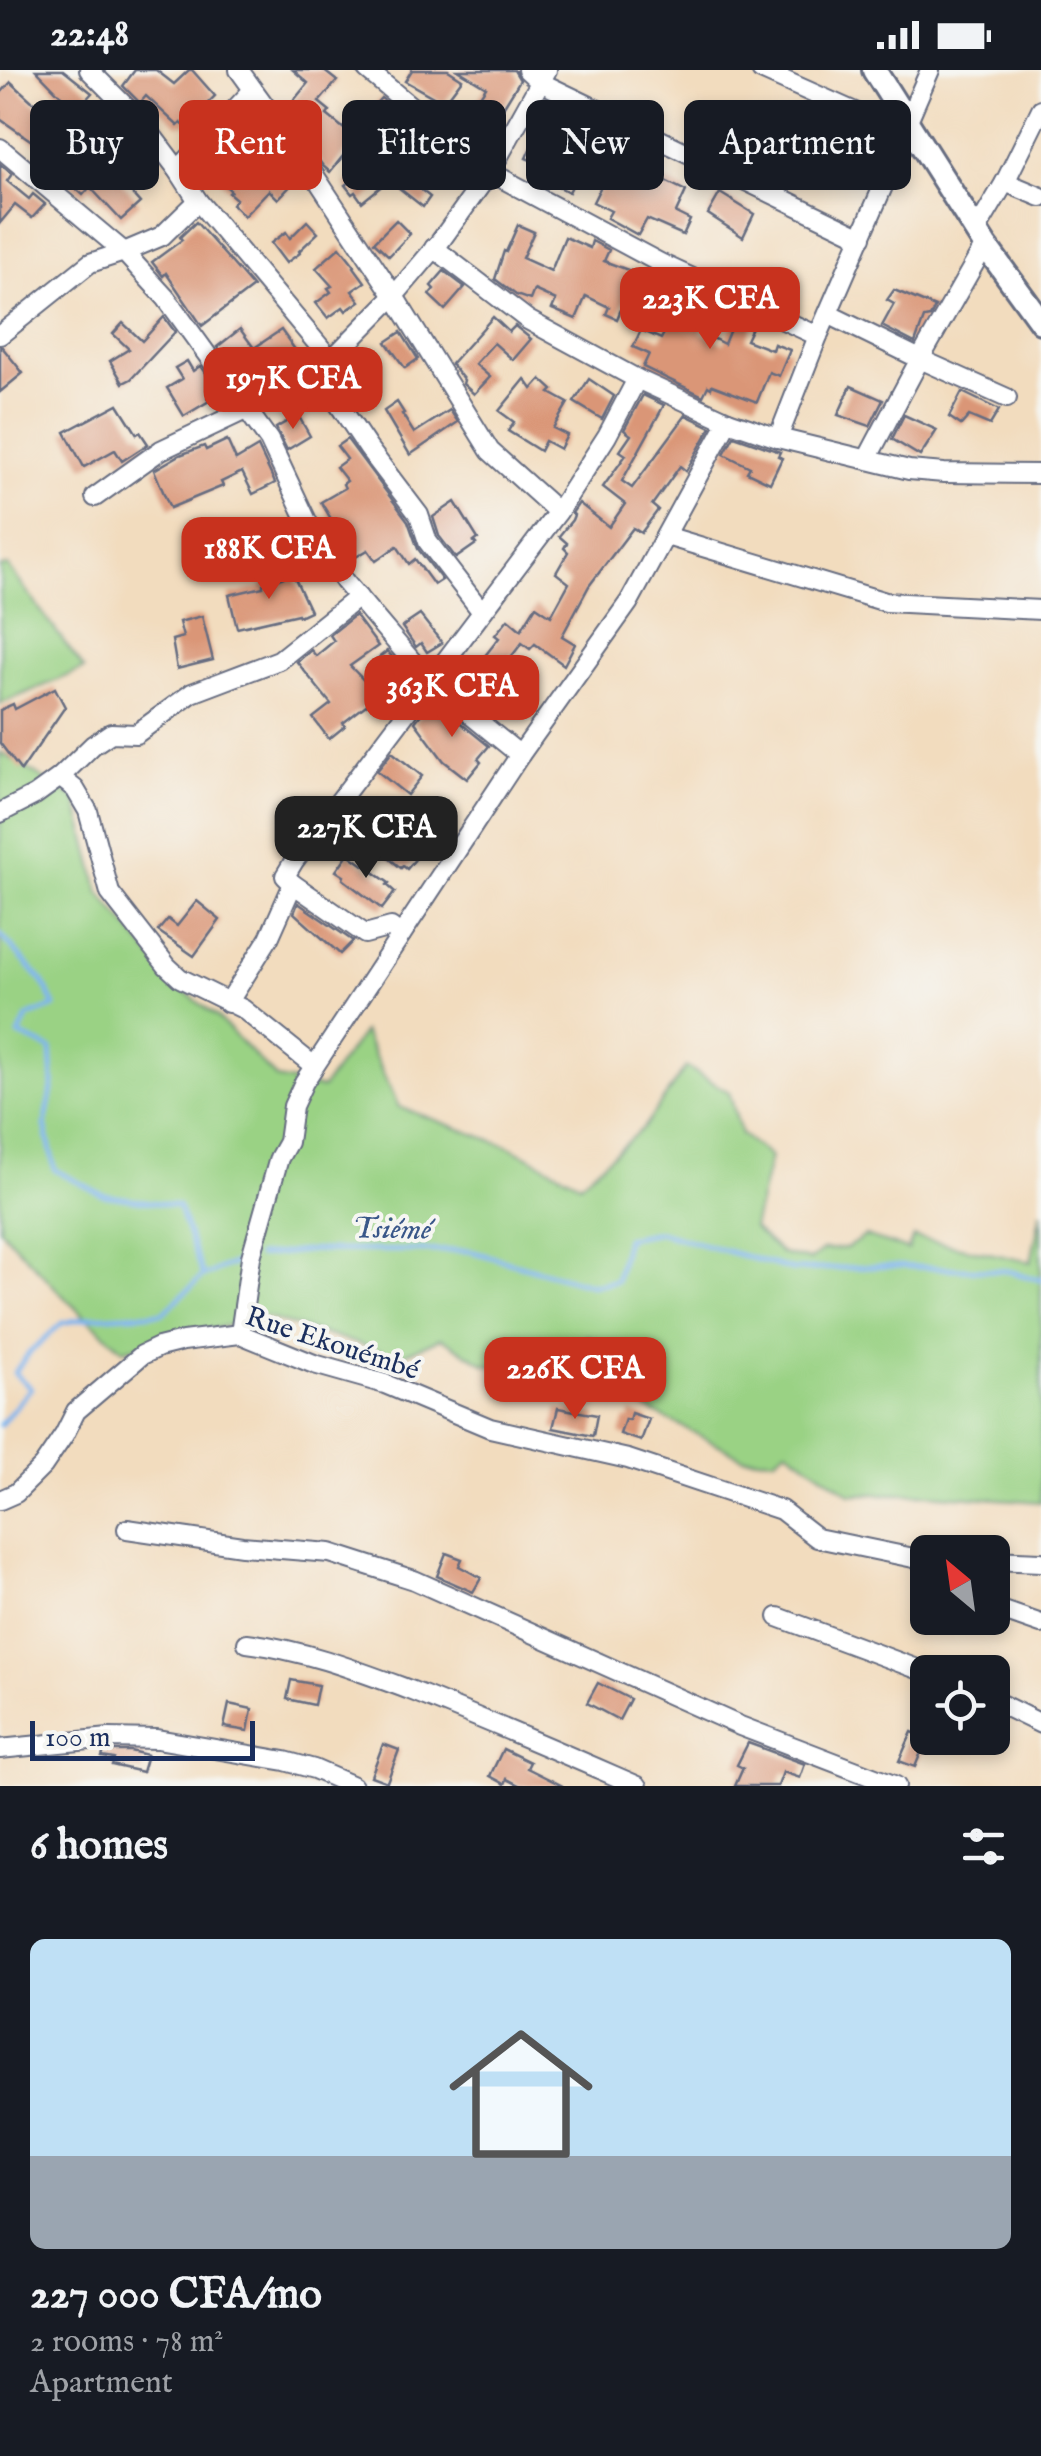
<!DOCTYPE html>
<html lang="en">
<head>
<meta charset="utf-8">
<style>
	:root { --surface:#171b24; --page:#242831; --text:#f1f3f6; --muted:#9ea1a6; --line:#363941; --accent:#c8321e }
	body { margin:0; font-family:"IM FELL English",serif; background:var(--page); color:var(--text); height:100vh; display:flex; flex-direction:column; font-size:38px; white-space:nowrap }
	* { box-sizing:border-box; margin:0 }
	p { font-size:32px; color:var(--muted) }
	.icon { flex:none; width:55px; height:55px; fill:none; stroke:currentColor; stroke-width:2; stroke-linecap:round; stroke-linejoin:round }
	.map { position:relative; height:1716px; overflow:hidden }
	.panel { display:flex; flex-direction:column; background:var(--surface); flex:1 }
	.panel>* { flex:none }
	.guide { position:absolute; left:30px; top:30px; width:982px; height:90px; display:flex; gap:20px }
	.needle { width:65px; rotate:331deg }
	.buttons { position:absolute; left:910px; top:1465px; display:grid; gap:20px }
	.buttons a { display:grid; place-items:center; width:100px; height:100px; border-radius:15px; background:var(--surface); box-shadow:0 5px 15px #0003; font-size:50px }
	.scale { position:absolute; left:30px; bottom:25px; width:225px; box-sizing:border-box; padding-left:10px; border:5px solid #1b2f5e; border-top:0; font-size:28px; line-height:35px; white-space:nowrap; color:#1b2f5e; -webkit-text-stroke:8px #f6f6f2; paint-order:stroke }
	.price { position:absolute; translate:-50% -85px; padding:0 22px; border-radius:20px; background:var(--accent); color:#fff; font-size:32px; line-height:65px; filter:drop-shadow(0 2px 5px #0008) }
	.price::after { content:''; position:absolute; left:50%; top:60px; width:30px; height:22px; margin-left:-15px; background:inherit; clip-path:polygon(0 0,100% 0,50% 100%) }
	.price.selected { background:#222; color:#fff }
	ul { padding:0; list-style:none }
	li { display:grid; align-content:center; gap:20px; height:530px; padding:0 30px }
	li+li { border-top:2px solid var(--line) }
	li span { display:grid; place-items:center; height:310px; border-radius:15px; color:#555 }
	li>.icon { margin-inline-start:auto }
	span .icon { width:180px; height:180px; fill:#fffc; stroke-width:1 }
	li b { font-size:42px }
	h2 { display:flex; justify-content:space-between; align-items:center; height:120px; padding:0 30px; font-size:42px }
	.tag { padding:0 35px; border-radius:15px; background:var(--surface); box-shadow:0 5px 15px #0003; font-size:35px; line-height:90px }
	.tag.selected { background:var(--accent); color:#fff }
	.status { display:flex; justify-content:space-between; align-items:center; height:70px; padding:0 50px; background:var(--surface); direction:ltr }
	.status svg { height:28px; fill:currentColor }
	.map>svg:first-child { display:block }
	.green { fill:#9ad284; stroke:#5a8071; stroke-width:2.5 }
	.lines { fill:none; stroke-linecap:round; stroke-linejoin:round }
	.stream { stroke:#7fb5ee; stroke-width:5 }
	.building { fill:#da9677 }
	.minor-casing { stroke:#666c80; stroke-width:22 }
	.major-casing { stroke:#666c80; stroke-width:28 }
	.minor { stroke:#fff; stroke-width:18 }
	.major { stroke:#fff; stroke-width:22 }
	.labels { text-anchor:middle; stroke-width:8; stroke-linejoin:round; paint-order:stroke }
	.street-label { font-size:28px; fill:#1b2f5e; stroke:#f6f6f2 }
	.water-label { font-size:30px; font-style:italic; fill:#395789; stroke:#f6f6f2 }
</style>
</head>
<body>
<div class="status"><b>22:48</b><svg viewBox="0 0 49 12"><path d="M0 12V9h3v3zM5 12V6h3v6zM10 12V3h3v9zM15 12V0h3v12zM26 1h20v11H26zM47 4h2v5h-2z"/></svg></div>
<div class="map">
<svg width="1041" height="1716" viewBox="0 0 1041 1716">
	<rect width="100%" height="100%" fill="#f6f6f2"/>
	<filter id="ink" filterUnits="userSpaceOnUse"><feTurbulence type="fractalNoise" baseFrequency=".01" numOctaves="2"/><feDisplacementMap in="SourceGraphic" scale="20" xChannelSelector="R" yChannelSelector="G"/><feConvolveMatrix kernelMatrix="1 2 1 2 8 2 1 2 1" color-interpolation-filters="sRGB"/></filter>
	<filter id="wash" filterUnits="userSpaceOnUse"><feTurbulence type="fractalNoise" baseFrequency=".0048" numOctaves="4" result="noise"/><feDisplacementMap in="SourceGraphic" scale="40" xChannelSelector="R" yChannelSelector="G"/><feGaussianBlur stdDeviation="2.25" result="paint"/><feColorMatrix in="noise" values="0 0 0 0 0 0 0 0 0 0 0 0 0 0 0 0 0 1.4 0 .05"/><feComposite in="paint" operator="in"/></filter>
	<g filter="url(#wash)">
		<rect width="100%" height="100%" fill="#f2dcbe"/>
		<g class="green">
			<polygon points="8,496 84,599 0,634 0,497"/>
			<polygon points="0,682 76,729 100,823 174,913 217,947 277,1009 322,1018 363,962 399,1037 510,1077 580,1113 644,1057 686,997 729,1022 741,1064 770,1087 753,1158 782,1184 810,1190 823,1180 847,1178 865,1166 908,1180 913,1167 1031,1192 1041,1142 1041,1432 927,1424 850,1424 787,1379 774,1389 743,1387 613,1322 628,1283 587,1266 566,1306 485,1294 441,1268 400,1286 264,1247 123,1280 69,1232 0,1159"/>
		</g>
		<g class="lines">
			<g class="stream">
				<polyline points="0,864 43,912 55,936 27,947 19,965 51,979 53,1013 45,1055 55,1100 103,1125 178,1136 203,1206 248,1188"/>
				<polyline points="258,1186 315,1180 470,1181 592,1215 616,1211 626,1168 659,1162 793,1200 893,1196 1008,1201 1041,1210"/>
				<polyline points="0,1355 31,1318 14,1303 30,1282 62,1253 92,1247 163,1243 202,1207"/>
			</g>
		</g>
		<g id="blocks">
			<g class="building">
				<polygon points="36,0 63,0 92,23 61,57 48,46 64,29"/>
				<polygon points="135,0 156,0 174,14 189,0 192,0 215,26 185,56 181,53 178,56 146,26 140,33 123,16"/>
				<polygon points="293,0 323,0 337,11 319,32 330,41 327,45 349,63 381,28 400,43 378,67 394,80 388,88 417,112 415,115 430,127 423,137 389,110 362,132 355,122 352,124 345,115 368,98 347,81 330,102 323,96 296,58 305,47 290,35 308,13"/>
				<polygon points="412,0 448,0 462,9 444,33 405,11"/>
				<polygon points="458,0 514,0 520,10 488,62 466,47 486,17"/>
				<polygon points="11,12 56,53 39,76 0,49 0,24"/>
				<polygon points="546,33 599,54 593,69 638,93 644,81 661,89 653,105 686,121 676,143 690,150 683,165 647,149 638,165 607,148 611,141 593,132 602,114 578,104 569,122 546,110 552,99 526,88 536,66 532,65"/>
				<polygon points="771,44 798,58 803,44 818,51 809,84 795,113 776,106 786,73 759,64"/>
				<polygon points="101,46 121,60 110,76 128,97 117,107 140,133 121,150 90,117 83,125 55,100 78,73 80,75"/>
				<polygon points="232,61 241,69 248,61 253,61 299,107 278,129 269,120 244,146 232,134 236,129 229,123 231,121 212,102 231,82 227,79 230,76 223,70"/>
				<polygon points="0,94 12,104 7,111 29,129 33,124 45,134 32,148 15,135 0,153"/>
				<polygon points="720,123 754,144 743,167 708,144"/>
				<polygon points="396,150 410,164 389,186 374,172"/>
				<polygon points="307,151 318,163 299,181 300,183 286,193 271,173 286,162 290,168"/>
				<polygon points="196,152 253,217 202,256 166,203 163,206 152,192 182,170 180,167"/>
				<polygon points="518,155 534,162 522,188 551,201 565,167 590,178 592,171 609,180 604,191 636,203 617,249 606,244 609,237 586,226 576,249 552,239 556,230 534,220 530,230 516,225 495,209 504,181 506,182"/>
				<polygon points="340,177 355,196 354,197 365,212 352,221 360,231 346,241 343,237 328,248 316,233 331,222 328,218 332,216 316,198"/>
				<polygon points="444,201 465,217 445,240 429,225 434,219 431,216"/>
				<polygon points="681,216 716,233 701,262 724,274 737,242 755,251 746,270 772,280 774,274 790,280 779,306 769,302 757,332 712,315 711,318 708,316 703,326 643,297 649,284 633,277 641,260 661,269 683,227 677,224"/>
				<polygon points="894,220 935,237 930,247 924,248 915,273 882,256 894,234 887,230"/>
				<polygon points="164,247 175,262 131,309 123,313 110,291 129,279 113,264 123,253 142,271"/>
				<polygon points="493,247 509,262 515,256 531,269 513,290 494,273 475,294 490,307 474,324 463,314 464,310 451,294"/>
				<polygon points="240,259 254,278 281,260 303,291 283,304 280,300 257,321 246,309 242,312 217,277"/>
				<polygon points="401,262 418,289 405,298 386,272"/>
				<polygon points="0,277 2,277 23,303 0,322"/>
				<polygon points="187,291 193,301 200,296 218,321 207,328 209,331 184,346 167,318 182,309 175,298"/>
				<polygon points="525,309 532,319 541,309 553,320 550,323 568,333 553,358 567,365 560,379 545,371 540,381 508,361 514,352 499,341"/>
				<polygon points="589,309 614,326 602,349 574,332"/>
				<polygon points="851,316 883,330 870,356 838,345"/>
				<polygon points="962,322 999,340 990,355 969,346 961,355 949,347"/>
				<polygon points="643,325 664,335 622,411 632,418 686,345 711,357 686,401 680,396 652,435 658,440 641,463 633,458 589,516 562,566 575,574 564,595 535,574 530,579 522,573 497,605 518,621 508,633 486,615 476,628 461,616 499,568 495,565 508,549 521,560 536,536 551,546 569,513 556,503 568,482 564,478 567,473 559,466 572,450 574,445 572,443 579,433 609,457 625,434 603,417 626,385 620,381 631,365 624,360"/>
				<polygon points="397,332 404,343 402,344 414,363 450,340 458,352 410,385 384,341"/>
				<polygon points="118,334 137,364 140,362 148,374 122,391 115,380 84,397 65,362"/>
				<polygon points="298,345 310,366 287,380 276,358"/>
				<polygon points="904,345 937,360 920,386 892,369"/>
				<polygon points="734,366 780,382 778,386 782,388 770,413 747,402 750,397 724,384"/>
				<polygon points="347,369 408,451 418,479 442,510 434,515 415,489 409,494 397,476 376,491 368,480 354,488 321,432 345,418 343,414 347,411 336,397 347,389 337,376"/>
				<polygon points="227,370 236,390 258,377 275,413 253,424 242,402 221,412 223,416 170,438 154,400 180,385 204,376 206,380"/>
				<polygon points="455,432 478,469 474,472 476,474 456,488 439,466 433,447"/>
				<polygon points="293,504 310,541 299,546 298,544 237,558 229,525 263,517 263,514"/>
				<polygon points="355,545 378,576 350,596 374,621 366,628 370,632 343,653 345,656 329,669 313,648 331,634 297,592 311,580 316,586 334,571 330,565"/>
				<polygon points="420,545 442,573 427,582 421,573 416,577 402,557"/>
				<polygon points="202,546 213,590 177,599 172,570 183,567 179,552"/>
				<polygon points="387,581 414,612 398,625 394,625 386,615 393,610 377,589"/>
				<polygon points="55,618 65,637 21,701 0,673 0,640 13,634 15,639"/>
				<polygon points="432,630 489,676 478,689 481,692 467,709 444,691 415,652"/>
				<polygon points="392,682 422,706 407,725 377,701"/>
				<polygon points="387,733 400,743 387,758 416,780 412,784 416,788 407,799 403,796 401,798 363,767"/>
				<polygon points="348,784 389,813 387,815 395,822 382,839 343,809 344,806 336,801"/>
				<polygon points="197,831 220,850 194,886 158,861 168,849 177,856"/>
				<polygon points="298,833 353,871 340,884 294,843"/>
				<polygon points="594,1274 611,1281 608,1286 617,1290 607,1311 578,1297 588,1277 592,1279"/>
				<polygon points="558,1338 597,1345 593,1366 553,1358"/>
				<polygon points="631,1343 649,1349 641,1371 620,1364 625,1349 629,1350"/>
				<polygon points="446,1483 462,1489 459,1496 481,1508 473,1522 437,1506"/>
				<polygon points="291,1610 318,1615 314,1635 287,1629"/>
				<polygon points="598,1613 630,1629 619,1650 587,1633"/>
				<polygon points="229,1634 252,1639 248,1661 224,1657"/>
				<polygon points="912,1662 927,1668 915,1697 899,1691"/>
				<polygon points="748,1673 805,1694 800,1708 783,1702 778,1716 735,1716 743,1698 737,1695"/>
				<polygon points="383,1674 399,1680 387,1712 371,1706"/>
				<polygon points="503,1679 530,1692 527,1698 563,1716 521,1716 507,1709 505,1714 490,1706"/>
				<polygon points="104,1681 130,1681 147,1685 142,1702 112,1695 114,1689 102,1687"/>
			</g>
		</g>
	</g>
	<g filter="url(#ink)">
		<use href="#blocks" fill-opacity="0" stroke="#666c80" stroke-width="2.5"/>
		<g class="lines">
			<defs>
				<g id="minor">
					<polyline points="89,0 144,55 178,100 198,131 331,290"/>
					<polyline points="239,0 307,94 394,226 490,381 558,442"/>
					<polyline points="367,0 490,102 660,193 818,266"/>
					<polyline points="527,0 540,12 862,167"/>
					<polyline points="761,0 855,42 904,68"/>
					<polyline points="0,78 124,182 166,228 269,370 316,470 345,512 429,611 520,685"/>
					<polyline points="178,100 253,20"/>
					<polyline points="1005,112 1041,127"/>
					<polyline points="976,161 1005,112 1041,39"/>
					<polyline points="434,178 528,250 637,309 728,351 778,368 909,400 944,403 1041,404"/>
					<polyline points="828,244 920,289 1007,328"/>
					<polyline points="0,265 90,193 124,182 162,166 198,131"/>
					<polyline points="317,302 368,378 419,445 428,472 482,542"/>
					<polyline points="778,368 818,266 904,68 907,53 930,0"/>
					<polyline points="867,389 920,289 985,175"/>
					<polyline points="95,427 161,380 296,316 331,290 394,226 439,173 490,102 547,0"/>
					<polyline points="666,466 886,532 1041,540"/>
					<polyline points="60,707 75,719 88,741 110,823 167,896 180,908 243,939 314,996"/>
					<polyline points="0,743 35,725 60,707 93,675 111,663 136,664 192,623 279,590 358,527"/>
					<polyline points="293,814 365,864 391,857 401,865"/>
					<polyline points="228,933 269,868 293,814 285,806 294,791 558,442 607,366 637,309"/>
					<polyline points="240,1264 251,1187 279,1088 288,1072 293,1036 304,1012 520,685 629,532 728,351"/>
					<polyline points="0,1430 16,1423 43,1396 64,1365 76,1341 142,1285 159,1277 183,1271 240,1264 314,1294 385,1314 490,1358 628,1389 781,1440 817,1468 928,1491"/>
					<polyline points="127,1459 242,1476 330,1483 414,1510 740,1656 896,1716"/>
					<polyline points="992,1490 1041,1492"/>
					<polyline points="992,1537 1041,1554"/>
					<polyline points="778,1547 928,1603"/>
					<path d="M247,1573C304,1580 356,1600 410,1620C487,1650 562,1683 638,1716"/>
					<polyline points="992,1630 1041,1654"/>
					<polyline points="0,1679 109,1668 157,1669 285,1691 314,1699 353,1716"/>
				</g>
				<polyline id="major" points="874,0 985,175 1041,252"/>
			</defs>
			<use href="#minor" class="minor-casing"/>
			<use href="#major" class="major-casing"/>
			<use href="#minor" class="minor"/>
			<use href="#major" class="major"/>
		</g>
	</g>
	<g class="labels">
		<g class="street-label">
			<text transform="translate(333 1272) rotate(18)" y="10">Rue Ekouémbé</text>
		</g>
		<g class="water-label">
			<text transform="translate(392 1158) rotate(1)" y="10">Tsiémé</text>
		</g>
	</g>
</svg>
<div class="buttons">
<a><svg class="needle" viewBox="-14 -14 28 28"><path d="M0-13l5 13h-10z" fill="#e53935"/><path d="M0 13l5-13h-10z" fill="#9ea1a6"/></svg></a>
<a><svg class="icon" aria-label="locate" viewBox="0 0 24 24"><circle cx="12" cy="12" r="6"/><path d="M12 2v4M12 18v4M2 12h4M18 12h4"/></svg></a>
</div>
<div class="scale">100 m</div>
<b class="price" style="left:710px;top:282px">223K CFA</b>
<b class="price" style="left:293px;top:362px">197K CFA</b>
<b class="price" style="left:269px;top:532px">188K CFA</b>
<b class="price" style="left:452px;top:670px">363K CFA</b>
<b class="price selected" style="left:366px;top:811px">227K CFA</b>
<b class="price" style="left:575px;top:1352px">226K CFA</b>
<div class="guide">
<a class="tag">Buy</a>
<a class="tag selected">Rent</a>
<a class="tag">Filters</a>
<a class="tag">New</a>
<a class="tag">Apartment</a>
</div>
</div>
<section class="panel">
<h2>6 homes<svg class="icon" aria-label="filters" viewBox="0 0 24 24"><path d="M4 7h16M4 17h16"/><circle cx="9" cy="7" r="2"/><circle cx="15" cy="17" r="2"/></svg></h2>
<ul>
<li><span style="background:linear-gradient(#bfe0f5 70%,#9aa5b1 0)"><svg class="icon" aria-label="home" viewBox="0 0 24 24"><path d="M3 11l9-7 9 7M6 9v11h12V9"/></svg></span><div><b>227 000 CFA/mo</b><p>2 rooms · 78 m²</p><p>Apartment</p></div></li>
</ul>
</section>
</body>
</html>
